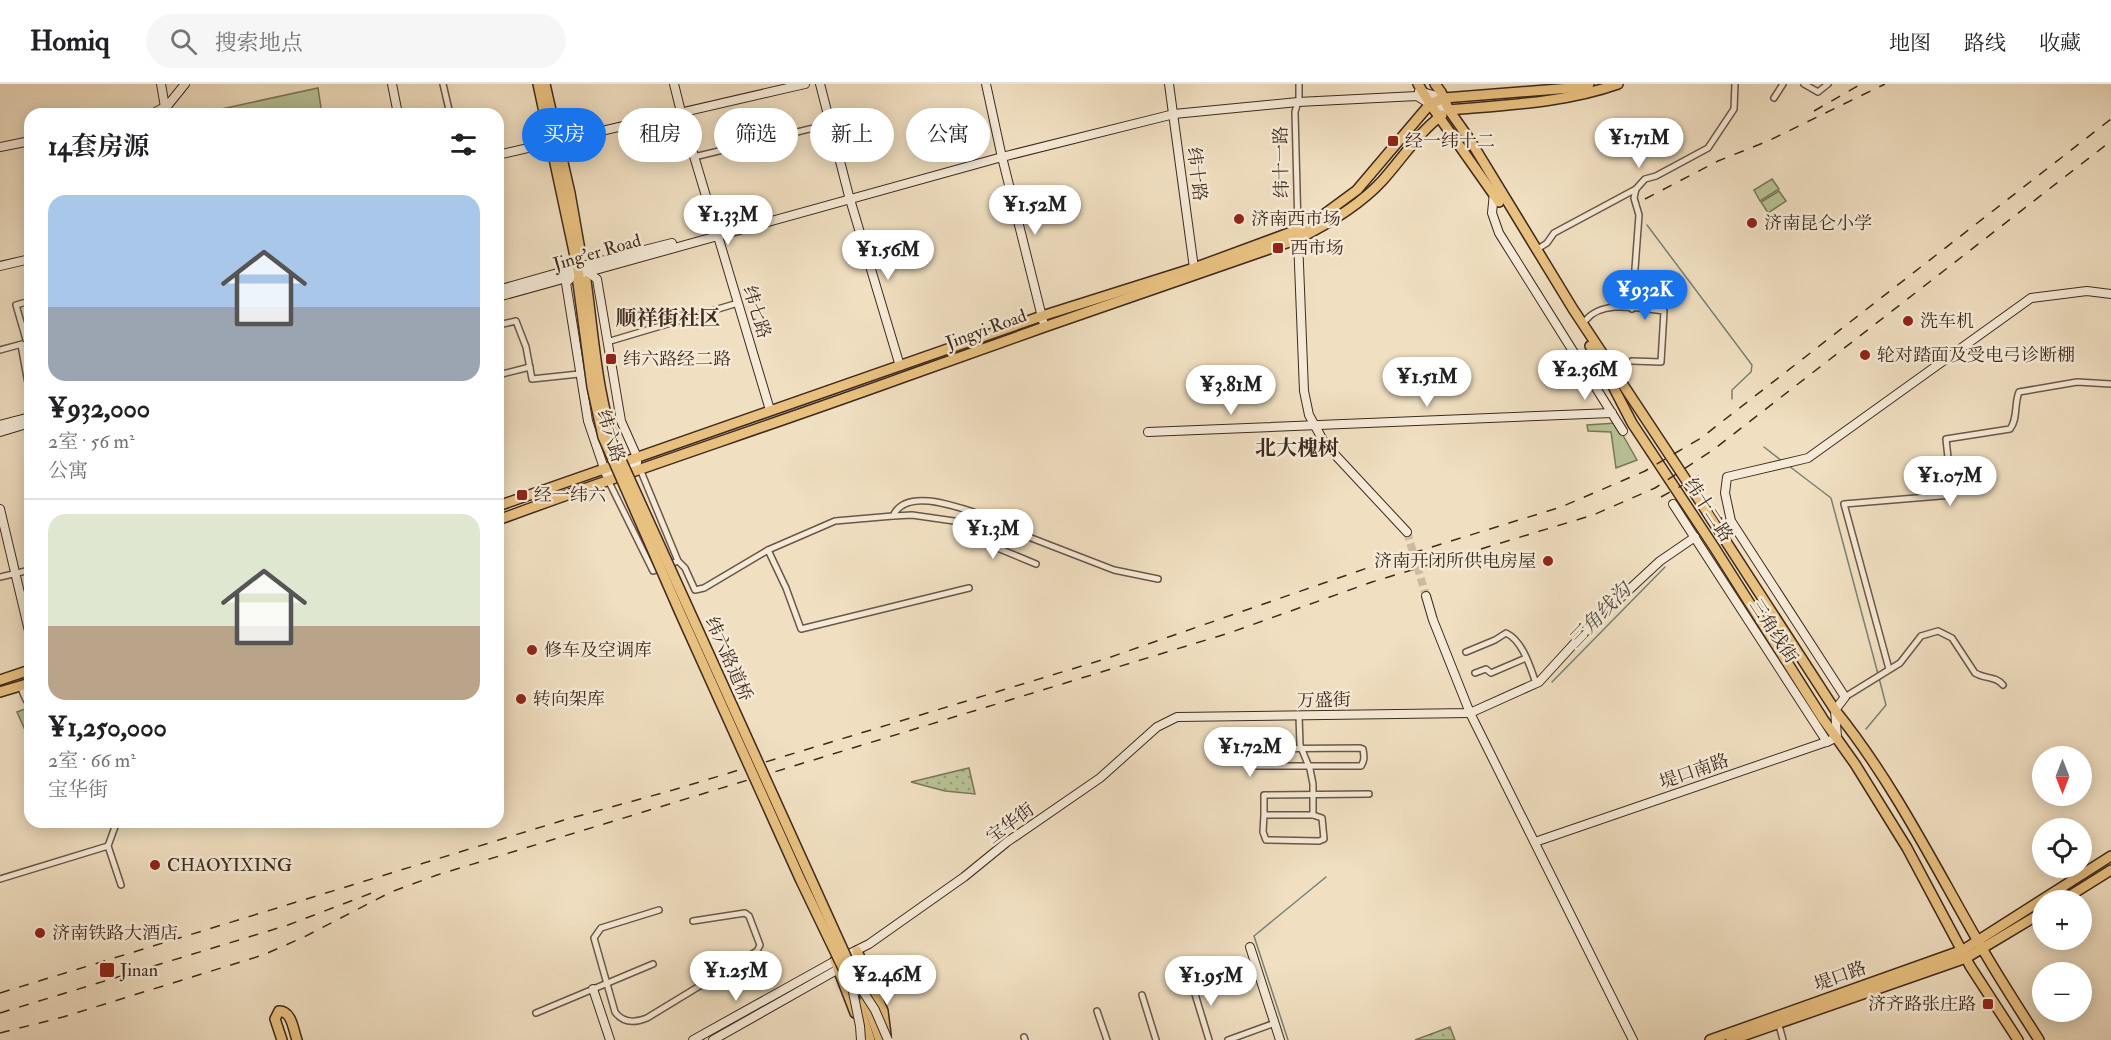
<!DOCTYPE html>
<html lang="zh">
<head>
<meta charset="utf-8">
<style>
	:root { --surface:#fff; --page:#f6f6f6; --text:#202124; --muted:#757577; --line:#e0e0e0; --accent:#1a73e8 }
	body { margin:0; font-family:"IM FELL Double Pica","Noto Serif SC",serif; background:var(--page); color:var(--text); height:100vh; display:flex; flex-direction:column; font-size:22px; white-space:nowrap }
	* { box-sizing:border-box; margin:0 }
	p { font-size:20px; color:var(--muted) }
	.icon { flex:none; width:33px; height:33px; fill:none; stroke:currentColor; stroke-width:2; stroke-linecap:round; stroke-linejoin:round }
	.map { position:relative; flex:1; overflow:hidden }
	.panel { position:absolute; left:24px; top:24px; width:480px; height:720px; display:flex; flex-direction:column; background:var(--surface); border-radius:18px; box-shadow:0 3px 15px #0003 }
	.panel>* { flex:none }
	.hud { position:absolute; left:522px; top:24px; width:570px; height:54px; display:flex; gap:12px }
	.needle { width:39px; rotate:180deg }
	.controls { position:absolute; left:2032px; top:662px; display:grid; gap:12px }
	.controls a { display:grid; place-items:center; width:60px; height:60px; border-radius:50%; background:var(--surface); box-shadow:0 3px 15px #0003; font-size:30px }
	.price { position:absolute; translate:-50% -51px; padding:0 14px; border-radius:21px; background:#fff; color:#222; font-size:20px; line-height:39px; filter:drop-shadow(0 2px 3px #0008) }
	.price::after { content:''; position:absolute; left:50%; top:36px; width:18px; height:14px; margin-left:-9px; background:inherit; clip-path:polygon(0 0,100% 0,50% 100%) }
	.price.on { background:var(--accent); color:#fff }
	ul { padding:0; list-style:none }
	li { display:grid; align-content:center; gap:12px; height:318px; padding:0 24px }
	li+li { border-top:2px solid var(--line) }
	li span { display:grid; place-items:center; height:186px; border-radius:18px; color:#555 }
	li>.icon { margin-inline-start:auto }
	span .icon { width:108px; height:108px; fill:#fffc; stroke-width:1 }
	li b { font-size:26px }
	h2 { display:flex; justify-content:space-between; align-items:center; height:72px; padding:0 24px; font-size:26px }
	.pill { padding:0 21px; border-radius:27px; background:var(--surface); box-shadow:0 3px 15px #0003; font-size:21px; line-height:54px }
	.pill.on { background:var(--accent); color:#fff }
	header { display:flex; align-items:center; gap:36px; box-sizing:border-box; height:84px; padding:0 30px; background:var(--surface); border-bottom:2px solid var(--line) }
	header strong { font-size:28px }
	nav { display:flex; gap:33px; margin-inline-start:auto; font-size:21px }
	.search { width:420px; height:54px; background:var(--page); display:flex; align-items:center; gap:15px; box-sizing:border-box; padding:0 21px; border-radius:33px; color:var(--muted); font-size:22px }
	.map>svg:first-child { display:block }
	.grass { fill:url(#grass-dots); stroke:#7b765a; stroke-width:1.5 }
	.green { fill:#b7c295; stroke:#7b765a; stroke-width:1.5 }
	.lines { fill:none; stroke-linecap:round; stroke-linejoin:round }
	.stream { stroke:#768276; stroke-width:1.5 }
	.secondary-tunnel { stroke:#cdbba0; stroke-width:8; stroke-dasharray:8 4; stroke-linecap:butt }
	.street-casing { stroke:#6b5747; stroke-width:8 }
	.secondary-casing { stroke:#3f2a1e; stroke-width:10 }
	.primary-casing { stroke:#3f2a1e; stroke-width:12 }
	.street { stroke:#f5ead7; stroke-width:5 }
	.secondary { stroke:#f5ead7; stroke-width:8 }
	.primary { stroke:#e8c080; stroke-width:9 }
	.rail { stroke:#3f2a1e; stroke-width:1.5; stroke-dasharray:10 10; stroke-linecap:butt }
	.secondary-bridge-casing { stroke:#3f2a1e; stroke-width:10; stroke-linecap:butt }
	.primary-bridge-casing { stroke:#3f2a1e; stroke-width:12; stroke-linecap:butt }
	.secondary-bridge { stroke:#f5ead7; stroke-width:8 }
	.primary-bridge { stroke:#e8c080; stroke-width:9 }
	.poi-dot { fill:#8f2418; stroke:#f5ead7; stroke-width:2 }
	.labels { text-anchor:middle; stroke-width:5; stroke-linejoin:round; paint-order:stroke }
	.poi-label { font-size:18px; fill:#3f2a1e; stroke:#f5ead7; text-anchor:start }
	.street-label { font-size:18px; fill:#3f2a1e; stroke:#f5ead7 }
	.water-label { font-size:20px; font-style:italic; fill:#564f43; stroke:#f5ead7 }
	.quarter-label { font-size:21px; font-weight:bold; fill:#3f2a1e; stroke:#f5ead7 }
</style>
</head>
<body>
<header>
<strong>Homiq</strong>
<div class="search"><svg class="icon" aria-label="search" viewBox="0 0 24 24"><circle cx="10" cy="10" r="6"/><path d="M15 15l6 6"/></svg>搜索地点</div>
<nav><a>地图</a><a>路线</a><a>收藏</a></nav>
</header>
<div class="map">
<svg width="2111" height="956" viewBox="0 0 2111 956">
	<defs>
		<pattern id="grass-dots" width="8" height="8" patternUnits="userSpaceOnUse" patternTransform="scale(1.5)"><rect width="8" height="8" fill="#b7c295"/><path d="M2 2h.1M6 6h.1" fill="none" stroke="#969e79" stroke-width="1.8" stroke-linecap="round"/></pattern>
	</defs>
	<rect width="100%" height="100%" fill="#f0dfc1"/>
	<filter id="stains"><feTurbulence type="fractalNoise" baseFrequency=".00333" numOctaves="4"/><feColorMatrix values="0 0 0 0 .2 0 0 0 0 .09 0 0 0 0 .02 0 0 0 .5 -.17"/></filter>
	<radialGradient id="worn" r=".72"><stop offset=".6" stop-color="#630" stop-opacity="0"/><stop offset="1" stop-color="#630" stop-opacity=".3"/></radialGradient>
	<g class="grass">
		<polygon points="969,684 975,710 945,707 911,698"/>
		<polygon points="1450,943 1455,956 1415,956"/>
	</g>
	<g class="green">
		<polygon points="318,4 322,30 198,30"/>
		<polygon points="1772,95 1779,105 1760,117 1754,106"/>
		<polygon points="1779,107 1786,117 1768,129 1761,118"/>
		<polygon points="1616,339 1637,376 1616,384 1611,348 1588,347 1587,341"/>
		<polygon points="30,623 30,644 25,646 17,628"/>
	</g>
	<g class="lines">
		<g class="stream">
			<polyline points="1647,141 1752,281 1751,288 1732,306 1732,315"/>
			<polyline points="1764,363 1782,377"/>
			<polyline points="1789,382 1831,414 1878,590"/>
			<polyline points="1552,598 1665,483"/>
			<polyline points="1866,645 1886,621 1879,594"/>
			<polyline points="1288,956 1254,852 1326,793"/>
		</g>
		<polyline class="secondary-tunnel" points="1407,448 1426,512"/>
		<defs>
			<g id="street">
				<polyline points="443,0 450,30"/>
				<polyline points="1804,0 1818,8 1828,0"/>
				<polyline points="1774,14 1783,0"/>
				<polyline points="694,73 830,40"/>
				<polyline points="1298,145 1295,28 1299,14 1299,0"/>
				<polyline points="1536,166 1547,159 1554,149 1636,105 1645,95 1656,92 1708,64 1734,25 1735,0"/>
				<polyline points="1632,225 1639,131 1634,114 1636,105"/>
				<path d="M1586,236C1603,215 1640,225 1664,227L1661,278L1632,277"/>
				<polyline points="498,241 516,237 526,263 532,295 579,290"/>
				<polyline points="607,258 738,219"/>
				<polyline points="27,259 16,221 30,217"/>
				<polyline points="21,261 30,310"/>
				<polyline points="0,266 22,260"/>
				<polyline points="498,291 530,283"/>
				<path d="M640,385L678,477L685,484L695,506L704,504L768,466L835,437L893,432C907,400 967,427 992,434L998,437"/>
				<polyline points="608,396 653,487 678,477"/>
				<polyline points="893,432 912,431 961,438 977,444 988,444 998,437 1008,445 1114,486 1158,495"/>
				<polyline points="977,444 983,458 1036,480"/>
				<polyline points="768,466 786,504 801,545 969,504"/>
				<polyline points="0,493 30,486"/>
				<path d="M1466,568L1495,556L1506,549C1523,557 1530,583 1536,599"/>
				<path d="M1889,585L1844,420L1952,411L1946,355L2010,345C2018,335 2014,320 2019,308L2077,298L2111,300"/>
				<polyline points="1475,589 1486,585 1491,589 1526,574"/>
				<polyline points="20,602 26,616"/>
				<path d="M1845,613L1900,579L1921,552L1938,547L1952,554L1975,589C1985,595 1996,592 2003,601"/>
				<polyline points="1299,632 1300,661 1310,685 1313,700 1313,731"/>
				<path d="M1360,664L1363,665C1364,672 1365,676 1361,682H1249L1248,681L1250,665Z"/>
				<polyline points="1264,731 1263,748 1266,756 1319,757 1324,755 1322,734 1313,731 1264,731 1264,711 1369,710"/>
				<polyline points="116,740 108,762 121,801"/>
				<polyline points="0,795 108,762"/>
				<path d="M659,826L601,844L594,854L615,928C623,939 635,939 647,934L749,872L757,867L760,861L749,832L745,829L693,837"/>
				<polyline points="1191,897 1209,956"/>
				<polyline points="1142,911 1156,956"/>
				<polyline points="1097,927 1107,956"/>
				<polyline points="536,929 653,880"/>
				<polyline points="1780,945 1783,956"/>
				<polyline points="1024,953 1025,956"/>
				<polyline points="1228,956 1275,939"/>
			</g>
			<g id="secondary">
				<polyline points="161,0 165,23"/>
				<polyline points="392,0 398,30"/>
				<polyline points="674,0 682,32 770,326"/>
				<polyline points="820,0 849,112 900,282"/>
				<polyline points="986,0 1001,69 1043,237"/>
				<polyline points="1169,0 1194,184"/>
				<polyline points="1419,7 1444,14"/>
				<polyline points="152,30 168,21 185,0"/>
				<polyline points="0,63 30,57"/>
				<polyline points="498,71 805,0"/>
				<polyline points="1494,109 1492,129 1499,149 1623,347"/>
				<polyline points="1298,155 1304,307 1309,331 1325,360 1407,448"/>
				<polyline points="0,182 30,175"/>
				<polyline points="587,188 597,195 621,337 637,373 637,379 609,389 608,396"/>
				<polyline points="572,193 566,199 588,337 606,390"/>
				<polyline points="498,206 582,182 672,159"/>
				<polyline points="498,213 1002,73 1174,30 1298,18 1417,12 1430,20 1449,26"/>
				<polyline points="0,341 30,333"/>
				<polyline points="0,348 30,339"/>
				<polyline points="1148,348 1612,329"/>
				<polyline points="1673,420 1827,658"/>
				<polyline points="0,425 30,551"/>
				<polyline points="1426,512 1433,536 1470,629 1633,956"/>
				<polyline points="116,740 116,738"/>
				<polyline points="1535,758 1829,657 1837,653 1835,626 1845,613 1731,437 1725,409 1727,393 1808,374 2031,214 2087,207 2111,210"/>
				<polyline points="1250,863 1280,956"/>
				<polyline points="593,905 610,956"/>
				<polyline points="693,956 835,877 869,860 964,793 1007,758 1100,694 1157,643 1177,633 1470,629 1539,598 1592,540 1660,477 1695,453"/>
				<polyline points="713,956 842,883"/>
			</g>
			<g id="primary">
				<polyline points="538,0 579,191 578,199"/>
				<polyline points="545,0 570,109 580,166"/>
				<polyline points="1418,0 1430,20 1499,118"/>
				<path d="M1435,0L1441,8L1449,26L1470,56L1573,225L1692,405L1835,626C1894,699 1936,785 1983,866C2001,897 2020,926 2039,956"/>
				<path d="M1449,26C1505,21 1564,19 1618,0"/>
				<polyline points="1590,262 1604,285 1632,339 1714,463 1823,635 1855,680 1907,764 1970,882 2018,956"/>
				<polyline points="498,422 1042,232 1194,184 1297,146 1319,134 1357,106 1430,20 1444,14 1571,4 1589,0"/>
				<path d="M498,436C633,386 769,342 904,293C1035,246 1166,200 1298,155C1328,140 1359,122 1382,97C1402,75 1418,49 1442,31"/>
				<polyline points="0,596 30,586"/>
				<polyline points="0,608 30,599"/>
				<polyline points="2063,816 2111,786"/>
				<polyline points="857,867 883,927 886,951"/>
				<polyline points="835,877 855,929"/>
				<polyline points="865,913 880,956"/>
				<polyline points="858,919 870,956"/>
				<path d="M282,956L275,935L279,927C292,927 293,945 297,956"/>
				<polyline points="1710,956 1963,866 2111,772"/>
				<polyline points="1731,956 1966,874 2043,828"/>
			</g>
		</defs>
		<use href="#street" class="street-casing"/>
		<use href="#secondary" class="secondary-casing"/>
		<use href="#primary" class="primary-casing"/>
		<use href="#street" class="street"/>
		<use href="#secondary" class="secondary"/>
		<use href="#primary" class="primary"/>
		<g class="rail">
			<polyline points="1814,27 1861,0"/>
			<polyline points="1645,115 1718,77 1768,57 1885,0"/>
			<polyline points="1661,413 1699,392"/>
			<polyline points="0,909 564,736 673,706 1105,575 1396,474 1561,423 1645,387 1701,354 2111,35"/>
			<polyline points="0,929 288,841 377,807"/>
			<polyline points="0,949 63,933 263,871 304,853 391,808 437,791 1229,549 1372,498 1593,431 1655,404 1713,366 2111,57"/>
		</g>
		<defs>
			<g id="secondary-bridge">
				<polyline points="859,901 875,926 888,956"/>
				<polyline points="852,903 860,942 861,956"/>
			</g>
			<g id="primary-bridge">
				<path d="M586,197C594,254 597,313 617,367L859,901"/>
				<polyline points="578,199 592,303 603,353 681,531 801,797 852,903"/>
			</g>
		</defs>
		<use href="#secondary-bridge" class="secondary-bridge-casing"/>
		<use href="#primary-bridge" class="primary-bridge-casing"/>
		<use href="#secondary-bridge" class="secondary-bridge"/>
		<use href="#primary-bridge" class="primary-bridge"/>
	</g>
	<g class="poi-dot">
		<rect x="1387" y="51" width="12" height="12" rx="3"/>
		<circle cx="1239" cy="135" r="6"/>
		<circle cx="1752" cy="139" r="6"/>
		<rect x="1272" y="158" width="12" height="12" rx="3"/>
		<circle cx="1908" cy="237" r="6"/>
		<circle cx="1865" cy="271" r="6"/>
		<rect x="605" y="269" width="12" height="12" rx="3"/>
		<rect x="516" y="405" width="12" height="12" rx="3"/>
		<circle cx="1548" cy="477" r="6"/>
		<circle cx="532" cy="566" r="6"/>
		<circle cx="521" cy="615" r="6"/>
		<circle cx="155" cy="781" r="6"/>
		<circle cx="40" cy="849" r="6"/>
		<rect x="99" y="878" width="16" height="16" rx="3"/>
		<rect x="1982" y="914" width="12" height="12" rx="3"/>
	</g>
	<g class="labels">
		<g class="poi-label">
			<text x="1405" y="63">经一纬十二</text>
			<text x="1251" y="141">济南西市场</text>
			<text x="1764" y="145">济南昆仑小学</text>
			<text x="1290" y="170">西市场</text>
			<text x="1920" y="243">洗车机</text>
			<text x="1877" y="277">轮对踏面及受电弓诊断棚</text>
			<text x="623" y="281">纬六路经二路</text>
			<text x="534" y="417">经一纬六</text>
			<text x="1536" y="483" text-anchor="end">济南开闭所供电房屋</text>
			<text x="544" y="572">修车及空调库</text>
			<text x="533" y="621">转向架库</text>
			<text x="167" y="787">CHAOYIXING</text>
			<text x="52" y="855">济南铁路大酒店</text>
			<text x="120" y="892">Jinan</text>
			<text x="1976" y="926" text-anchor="end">济齐路张庄路</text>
		</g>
		<g class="street-label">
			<text transform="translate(1281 78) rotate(-91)" y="6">纬十一路</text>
			<text transform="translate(1197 90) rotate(83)" y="6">纬十路</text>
			<text transform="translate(597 168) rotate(-16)" y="6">Jing'er Road</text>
			<text transform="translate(757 228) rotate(73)" y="6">纬七路</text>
			<text transform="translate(986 245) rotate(-20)" y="6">Jingyi Road</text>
			<text transform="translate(611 352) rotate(73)" y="6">纬六路</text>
			<text transform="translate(1709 426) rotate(57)" y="6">纬十二路</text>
			<text transform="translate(1774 547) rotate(57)" y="6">三角线街</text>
			<text transform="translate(729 575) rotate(66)" y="6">纬六路道桥</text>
			<text transform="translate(1324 616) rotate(-1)" y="6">万盛街</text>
			<text transform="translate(1694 687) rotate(-19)" y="6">堤口南路</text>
			<text transform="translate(1010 739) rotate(-36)" y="6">宝华街</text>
			<text transform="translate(1840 892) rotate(-20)" y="6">堤口路</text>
		</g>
		<g class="water-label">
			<text transform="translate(1599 531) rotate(-46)" y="7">三角线沟</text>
		</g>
		<g class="quarter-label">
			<text x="668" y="241">顺祥街社区</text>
			<text x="1297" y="371">北大槐树</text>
		</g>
	</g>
	<rect width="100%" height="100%" filter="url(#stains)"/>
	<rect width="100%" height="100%" fill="url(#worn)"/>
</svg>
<div class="controls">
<a><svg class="needle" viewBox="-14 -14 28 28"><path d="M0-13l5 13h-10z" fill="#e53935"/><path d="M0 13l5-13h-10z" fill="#757577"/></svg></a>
<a><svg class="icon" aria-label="locate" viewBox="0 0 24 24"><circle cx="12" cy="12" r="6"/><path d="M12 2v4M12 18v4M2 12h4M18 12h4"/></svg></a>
<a>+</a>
<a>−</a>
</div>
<b class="price" style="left:1639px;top:85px">¥1.71M</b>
<b class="price" style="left:1035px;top:152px">¥1.52M</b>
<b class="price" style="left:728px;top:162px">¥1.33M</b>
<b class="price" style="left:888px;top:197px">¥1.56M</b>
<b class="price on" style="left:1645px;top:237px">¥932K</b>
<b class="price" style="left:1585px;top:317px">¥2.36M</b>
<b class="price" style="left:1427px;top:324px">¥1.51M</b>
<b class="price" style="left:1231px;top:332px">¥3.81M</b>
<b class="price" style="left:1950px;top:423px">¥1.07M</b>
<b class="price" style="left:993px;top:476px">¥1.3M</b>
<b class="price" style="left:1250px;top:694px">¥1.72M</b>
<b class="price" style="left:736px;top:918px">¥1.25M</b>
<b class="price" style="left:887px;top:922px">¥2.46M</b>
<b class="price" style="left:1211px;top:923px">¥1.95M</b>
<div class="hud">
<a class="pill on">买房</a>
<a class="pill">租房</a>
<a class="pill">筛选</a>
<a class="pill">新上</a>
<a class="pill">公寓</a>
</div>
<section class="panel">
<h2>14套房源<svg class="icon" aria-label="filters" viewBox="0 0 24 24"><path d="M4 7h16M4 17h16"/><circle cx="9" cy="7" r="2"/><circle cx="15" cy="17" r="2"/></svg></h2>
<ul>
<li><span style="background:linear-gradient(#a9c7e8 60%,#9aa5b1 0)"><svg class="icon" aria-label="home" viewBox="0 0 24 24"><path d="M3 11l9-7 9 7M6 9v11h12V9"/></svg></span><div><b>¥932,000</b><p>2室 · 56 m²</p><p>公寓</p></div></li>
<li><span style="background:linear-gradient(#dfe7d0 60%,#b9a48a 0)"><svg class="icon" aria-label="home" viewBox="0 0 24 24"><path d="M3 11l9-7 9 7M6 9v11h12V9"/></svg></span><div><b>¥1,250,000</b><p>2室 · 66 m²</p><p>宝华街</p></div></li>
</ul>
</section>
</div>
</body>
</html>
